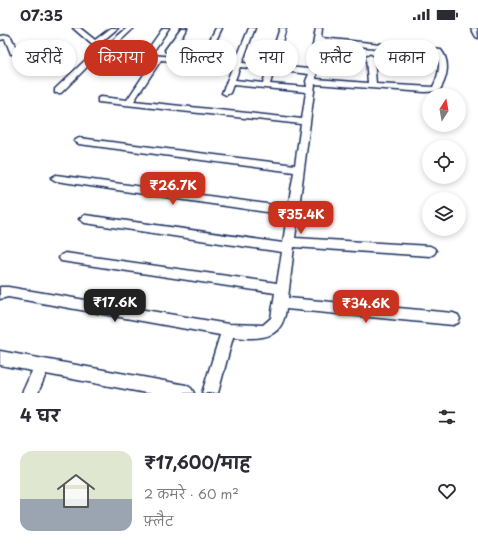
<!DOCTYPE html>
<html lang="hi">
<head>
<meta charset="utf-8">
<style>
	:root { --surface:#fff; --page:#f7f7f7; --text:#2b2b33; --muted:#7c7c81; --line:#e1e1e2; --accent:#c8321e }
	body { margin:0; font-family:"Playpen Sans","Playpen Sans Deva",sans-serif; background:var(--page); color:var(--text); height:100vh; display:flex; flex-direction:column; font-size:15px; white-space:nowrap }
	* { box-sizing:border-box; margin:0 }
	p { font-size:13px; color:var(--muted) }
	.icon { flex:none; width:22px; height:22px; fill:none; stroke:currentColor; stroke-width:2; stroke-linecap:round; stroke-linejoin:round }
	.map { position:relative; height:365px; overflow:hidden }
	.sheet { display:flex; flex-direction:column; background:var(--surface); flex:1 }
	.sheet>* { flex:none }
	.top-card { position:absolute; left:12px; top:12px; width:454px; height:36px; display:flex; gap:8px }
	.needle { width:26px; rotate:11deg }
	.buttons { position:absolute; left:422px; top:60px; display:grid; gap:8px }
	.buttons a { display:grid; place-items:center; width:44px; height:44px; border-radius:50%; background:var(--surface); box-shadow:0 2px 6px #0003; font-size:20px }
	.price { position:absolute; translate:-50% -34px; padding:0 9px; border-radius:8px; background:var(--accent); color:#fff; font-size:13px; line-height:26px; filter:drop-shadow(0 1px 2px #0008) }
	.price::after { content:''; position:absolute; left:50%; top:24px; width:12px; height:9px; margin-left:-6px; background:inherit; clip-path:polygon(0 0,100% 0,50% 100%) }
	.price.active { background:#222; color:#fff }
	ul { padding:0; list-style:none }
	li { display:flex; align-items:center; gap:12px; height:100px; padding:0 20px }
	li+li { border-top:1px solid var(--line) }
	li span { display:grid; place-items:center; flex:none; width:112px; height:80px; border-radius:12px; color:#555 }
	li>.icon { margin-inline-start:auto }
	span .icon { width:48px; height:48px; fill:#fffc; stroke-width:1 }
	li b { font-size:17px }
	h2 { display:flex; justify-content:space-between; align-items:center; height:48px; padding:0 20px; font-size:17px }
	.pill { padding:0 14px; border-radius:18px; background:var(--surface); box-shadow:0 2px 6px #0003; font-size:14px; line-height:36px }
	.pill.active { background:var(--accent); color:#fff }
	.status { display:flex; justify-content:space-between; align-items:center; height:28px; padding:0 20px; background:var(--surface); direction:ltr }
	.status svg { height:11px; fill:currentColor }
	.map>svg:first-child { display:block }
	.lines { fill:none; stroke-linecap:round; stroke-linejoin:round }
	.minor-casing { stroke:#1b2f5e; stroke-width:3 }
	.minor { fill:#fff; fill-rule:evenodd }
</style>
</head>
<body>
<div class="status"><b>07:35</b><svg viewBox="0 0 49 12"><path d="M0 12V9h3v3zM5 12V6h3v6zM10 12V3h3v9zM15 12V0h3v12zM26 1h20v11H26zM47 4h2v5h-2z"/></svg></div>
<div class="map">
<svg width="478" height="365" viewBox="0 0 478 365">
	<rect width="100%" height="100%" fill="#fff"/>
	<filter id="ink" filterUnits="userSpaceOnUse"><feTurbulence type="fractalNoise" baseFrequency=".025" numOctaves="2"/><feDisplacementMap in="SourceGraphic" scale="8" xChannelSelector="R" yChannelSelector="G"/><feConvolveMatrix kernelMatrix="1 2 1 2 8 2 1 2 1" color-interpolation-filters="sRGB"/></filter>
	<g filter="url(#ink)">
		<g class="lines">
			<defs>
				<g id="minor">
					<path d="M73,0H80L95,12L111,0H118L99,16L105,19L127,0H134L108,24C121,34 129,30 144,27L163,0H169L151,27L200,31L216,0H222L207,31L235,34L249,0H255L242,35L268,37L280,0H286L275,38L309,41L316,0H322L321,10L441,22C451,34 447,51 439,63L425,64L315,56L295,210L430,218L434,220L436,223L434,226L430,228L294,219L288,270L453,285L458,287L460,291L458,295L453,297L286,281C282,313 259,311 233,309L218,365H202L220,307L8,269L0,271V259H8L228,296L263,297L271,290L275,265L61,233L59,230L61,227L65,225L277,255L282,224L85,195L79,191L85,187L283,215L287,187L56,153L51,150L56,147L288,179L294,144L79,116L74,113L79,110L295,137L301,96L98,74V70L101,69L127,72L145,45L114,42L110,40L111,38L148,41L154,32C141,31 123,40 111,33C108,32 104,27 101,25L61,65H55V61L97,21ZM320,14L436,26C442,36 438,49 433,59L376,56L374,29L370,27L366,29L368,55L316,51ZM161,32L233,38L222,65L226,67L230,65L233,57L306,64L302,91L134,73ZM240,39L267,42L263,55L235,52ZM274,42L309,46L306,53L307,59L270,56Z"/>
					<polygon points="181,0 187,0 172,24 166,24 165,22"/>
					<polygon points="471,0 477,0 478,10 476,9"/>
					<polygon points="8,7 11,9 18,24 17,26 11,26 5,11 0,12 0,8"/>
					<polygon points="0,323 186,357 191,360 194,365 146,365 46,346 38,365 22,365 32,343 0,337"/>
				</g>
			</defs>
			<use href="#minor" class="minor-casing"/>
			<use href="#minor" class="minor"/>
		</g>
	</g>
</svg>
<div class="buttons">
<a><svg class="needle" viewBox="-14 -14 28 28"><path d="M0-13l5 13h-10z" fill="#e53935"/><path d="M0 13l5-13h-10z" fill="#7c7c81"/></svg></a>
<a><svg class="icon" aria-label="locate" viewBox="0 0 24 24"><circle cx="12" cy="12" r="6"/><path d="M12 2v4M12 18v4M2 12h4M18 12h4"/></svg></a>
<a><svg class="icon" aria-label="layers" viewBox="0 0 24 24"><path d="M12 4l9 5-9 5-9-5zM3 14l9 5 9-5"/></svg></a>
</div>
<b class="price" style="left:173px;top:178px">₹26.7K</b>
<b class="price" style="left:301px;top:207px">₹35.4K</b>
<b class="price active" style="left:115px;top:295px">₹17.6K</b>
<b class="price" style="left:366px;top:296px">₹34.6K</b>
<div class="top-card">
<a class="pill">खरीदें</a>
<a class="pill active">किराया</a>
<a class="pill">फ़िल्टर</a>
<a class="pill">नया</a>
<a class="pill">फ़्लैट</a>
<a class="pill">मकान</a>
</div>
</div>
<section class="sheet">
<h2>4 घर<svg class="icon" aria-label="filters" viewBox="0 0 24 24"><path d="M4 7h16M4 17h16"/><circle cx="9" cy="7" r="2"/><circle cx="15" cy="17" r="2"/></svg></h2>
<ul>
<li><span style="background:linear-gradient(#dfe7d0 60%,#9aa5b1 0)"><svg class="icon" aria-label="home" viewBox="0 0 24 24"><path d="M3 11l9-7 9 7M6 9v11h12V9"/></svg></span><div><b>₹17,600/माह</b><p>2 कमरे · 60 m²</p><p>फ़्लैट</p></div><svg class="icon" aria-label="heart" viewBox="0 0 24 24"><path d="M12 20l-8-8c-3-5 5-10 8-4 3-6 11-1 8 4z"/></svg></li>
</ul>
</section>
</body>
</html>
